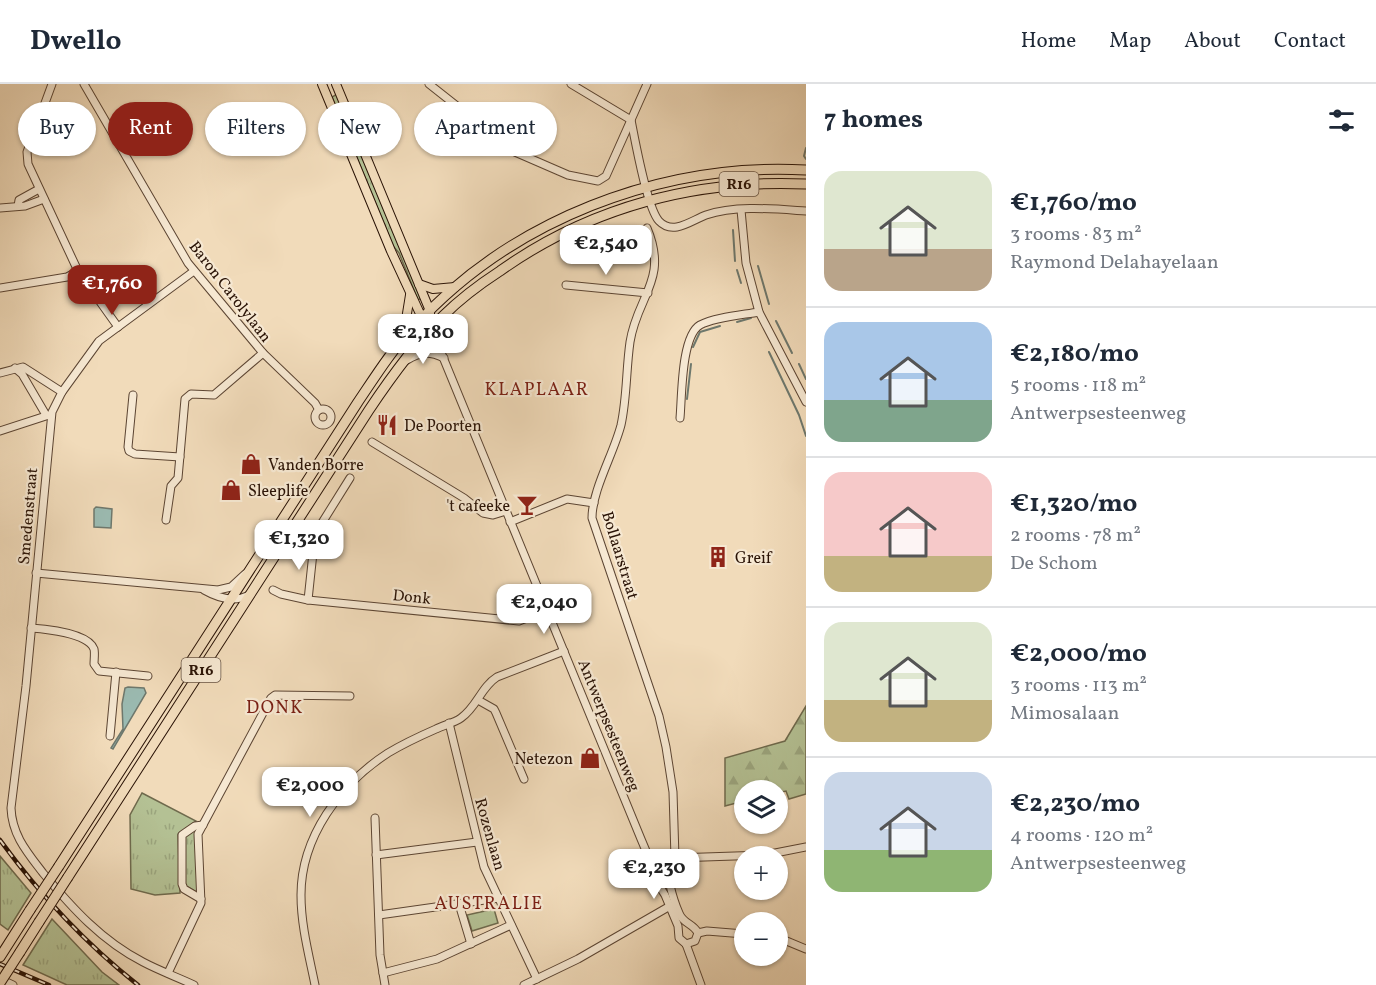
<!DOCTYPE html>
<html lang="en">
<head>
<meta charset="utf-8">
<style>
	:root { --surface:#fff; --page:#f6f6f7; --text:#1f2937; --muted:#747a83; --line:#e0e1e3; --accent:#8f2418 }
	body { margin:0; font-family:Vollkorn,serif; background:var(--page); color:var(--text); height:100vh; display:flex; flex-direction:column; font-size:22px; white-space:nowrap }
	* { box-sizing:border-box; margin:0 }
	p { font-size:20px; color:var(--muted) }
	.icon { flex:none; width:33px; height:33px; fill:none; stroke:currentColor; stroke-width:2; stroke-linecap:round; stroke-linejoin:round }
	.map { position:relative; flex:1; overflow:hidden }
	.details { display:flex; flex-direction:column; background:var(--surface); width:570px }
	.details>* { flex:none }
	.hud { position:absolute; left:18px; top:18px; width:570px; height:54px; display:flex; gap:12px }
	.fabs { position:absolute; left:734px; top:696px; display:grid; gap:12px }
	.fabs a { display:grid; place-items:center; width:54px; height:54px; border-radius:50%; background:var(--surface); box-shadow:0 2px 4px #0004; font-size:30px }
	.price { position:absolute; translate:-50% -51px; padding:0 14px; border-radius:12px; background:#fff; color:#222; font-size:20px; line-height:39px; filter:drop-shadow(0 2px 3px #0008) }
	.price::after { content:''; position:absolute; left:50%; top:36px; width:18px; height:14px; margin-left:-9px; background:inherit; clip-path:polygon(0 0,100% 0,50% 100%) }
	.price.on { background:var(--accent); color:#fff }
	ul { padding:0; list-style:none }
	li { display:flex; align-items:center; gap:18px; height:150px; padding:0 18px }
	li+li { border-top:2px solid var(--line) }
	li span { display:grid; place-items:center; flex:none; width:168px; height:120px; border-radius:18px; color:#555 }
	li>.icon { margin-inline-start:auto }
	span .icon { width:72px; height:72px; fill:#fffc; stroke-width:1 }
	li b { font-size:26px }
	h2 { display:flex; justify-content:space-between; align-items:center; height:72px; padding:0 18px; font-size:26px }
	.chip { padding:0 21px; border-radius:27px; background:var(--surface); box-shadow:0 2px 4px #0004; font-size:21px; line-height:54px }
	.chip.on { background:var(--accent); color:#fff }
	header { display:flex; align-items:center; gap:36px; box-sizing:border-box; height:84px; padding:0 30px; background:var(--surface); border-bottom:2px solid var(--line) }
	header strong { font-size:28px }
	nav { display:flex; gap:33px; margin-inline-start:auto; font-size:21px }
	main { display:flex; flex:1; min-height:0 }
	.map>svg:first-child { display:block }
	.grass { fill:url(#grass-tufts); stroke:#6f6a4d; stroke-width:1.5 }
	.forest { fill:url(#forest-firs); stroke:#6f6a4d; stroke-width:1.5 }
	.pitch { fill:#b4c194; stroke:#6f6a4d; stroke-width:1.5 }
	.water { fill:#9bbbb2; stroke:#6e786d; stroke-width:1.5 }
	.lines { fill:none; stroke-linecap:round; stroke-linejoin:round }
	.stream { stroke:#6e786d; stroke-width:2 }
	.minor-casing { stroke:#5c4533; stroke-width:9 }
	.major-casing { stroke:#2a1306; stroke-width:10 }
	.highway-casing { stroke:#2a1306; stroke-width:11 }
	.minor { stroke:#f6e8d2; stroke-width:7 }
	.major { stroke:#f1dbba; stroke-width:8 }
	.highway { stroke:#f1dbba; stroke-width:9 }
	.rail-casing { stroke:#2a1306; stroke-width:4.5 }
	.rail { stroke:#f6e8d2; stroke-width:2; stroke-dasharray:7; stroke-linecap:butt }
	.highway-bridge-casing { stroke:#2a1306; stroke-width:11; stroke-linecap:butt }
	.highway-bridge { stroke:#f1dbba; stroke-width:9 }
	.labels { text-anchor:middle; stroke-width:4.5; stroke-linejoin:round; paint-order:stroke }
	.shield { fill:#f6e8d2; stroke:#675343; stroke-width:1.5 }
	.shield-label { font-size:15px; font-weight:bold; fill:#2a1306 }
	.street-label { font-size:16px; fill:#2a1306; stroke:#f6e8d2 }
	.poi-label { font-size:16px; fill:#2a1306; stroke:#f6e8d2; text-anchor:start }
	.neighbourhood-label { font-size:18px; letter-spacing:1.5px; fill:#7a1f14; stroke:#f6e8d2 }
</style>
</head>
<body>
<header>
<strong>Dwello</strong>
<nav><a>Home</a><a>Map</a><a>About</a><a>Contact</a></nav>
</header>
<main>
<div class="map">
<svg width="806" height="901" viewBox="0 0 806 901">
	<defs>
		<pattern id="grass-tufts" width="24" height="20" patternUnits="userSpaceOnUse" patternTransform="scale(1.5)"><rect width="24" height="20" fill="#b4c194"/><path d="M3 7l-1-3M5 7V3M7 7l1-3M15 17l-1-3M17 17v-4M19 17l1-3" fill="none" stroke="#9ba57e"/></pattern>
		<pattern id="forest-firs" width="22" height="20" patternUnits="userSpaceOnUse" patternTransform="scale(1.5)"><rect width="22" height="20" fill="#b4c194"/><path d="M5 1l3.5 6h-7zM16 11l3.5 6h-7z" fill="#9ba57e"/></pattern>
	</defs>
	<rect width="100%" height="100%" fill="#f1dbba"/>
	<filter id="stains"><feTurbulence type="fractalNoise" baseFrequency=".00333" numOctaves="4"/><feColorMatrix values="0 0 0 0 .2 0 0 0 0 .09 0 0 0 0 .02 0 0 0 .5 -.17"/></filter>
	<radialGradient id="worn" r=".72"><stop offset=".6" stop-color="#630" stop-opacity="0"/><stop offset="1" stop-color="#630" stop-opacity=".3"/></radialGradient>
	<g class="grass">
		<polygon points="337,10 421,214 418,216 399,169 393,162 332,13"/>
		<polygon points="142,709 196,737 178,750 180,809 155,811 131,805 130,731"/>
		<polygon points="194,746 198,746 198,809 186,802 184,798 183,758 186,751"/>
		<polygon points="0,772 31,809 8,846 0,840"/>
		<polygon points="52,835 102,888 119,901 67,901 23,881"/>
	</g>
	<polygon class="forest" points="806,622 806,710 789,715 786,707 777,709 777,706 744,706 744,717 725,722 725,674 785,657"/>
	<polygon class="pitch" points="494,825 498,839 472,847 467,831"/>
	<g class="water">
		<polygon points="96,423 112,425 111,444 94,443 94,425"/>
		<polygon points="128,603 144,604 146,609 113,665 111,664 123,645 122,620 125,604"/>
	</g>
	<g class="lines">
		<g class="stream">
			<polyline points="806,64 804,72 806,75"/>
			<polyline points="733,146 735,177"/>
			<polyline points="758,182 769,220"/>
			<polyline points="737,186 741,199"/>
			<polyline points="776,237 792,269"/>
			<polyline points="737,238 751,234"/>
			<polyline points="693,263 700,248 720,242"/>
			<polyline points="769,268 799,331 806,352"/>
			<polyline points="799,280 806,295"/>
			<polyline points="687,315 691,280"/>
		</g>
		<defs>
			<g id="minor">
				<polyline points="52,0 27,68 28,80 78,187 118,243"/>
				<polyline points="84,0 188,179 263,269 315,319 319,326"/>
				<polyline points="429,0 515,68 568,91 598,97 606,92 647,0"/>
				<path d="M571,0L631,36C635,56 647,124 659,137C673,152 692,136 706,131C735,121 775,125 806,127"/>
				<polyline points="18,122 19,116 39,105"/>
				<polyline points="0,124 25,122 44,115"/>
				<polyline points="741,126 746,179 759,228 806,318"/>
				<path d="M647,144C669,196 637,212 630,258C626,286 627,314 621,341C614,369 592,406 592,434L659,632L666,663L673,708L675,774"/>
				<path d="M194,187L99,257L62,308L52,328L26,602L11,724C12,751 27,768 43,789C72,824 102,857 143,878C160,887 177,893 194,901"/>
				<polyline points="566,201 648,209"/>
				<polyline points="0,204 67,193 78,187"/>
				<polyline points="431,244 641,755 649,774 656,781"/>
				<path d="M407,276C421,268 429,267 444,274"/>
				<polyline points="15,284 22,290 46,331"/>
				<polyline points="0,289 23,283 62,308"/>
				<polyline points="133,311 128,363 129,367 135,370 180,373"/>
				<circle cx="323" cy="333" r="8"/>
				<path d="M680,334C682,313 681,252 700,241C715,233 742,231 759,228"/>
				<polyline points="0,347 49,331"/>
				<polyline points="372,358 464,414 483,429 493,431 506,427"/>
				<polyline points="166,436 171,402 178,394 185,315 191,310 214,311 263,269"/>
				<polyline points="510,438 567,415 594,419"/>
				<polyline points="36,489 218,506 231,503 245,490"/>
				<path d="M204,506C218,514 234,519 249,511"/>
				<polyline points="273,506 281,510 308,516 519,537 547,526"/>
				<polyline points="308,516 315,450 350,394"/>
				<path d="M31,544C45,545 88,549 94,565C95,569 94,576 94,580L99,587L148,592"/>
				<polyline points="478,616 494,625 496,629 524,695"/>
				<polyline points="449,639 484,783 537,895"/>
				<polyline points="110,652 116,588"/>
				<polyline points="375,734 380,871 385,901"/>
				<polyline points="376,771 477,758"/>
				<path d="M656,781L663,778L670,782C673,789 670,794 670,801C672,810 675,820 679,829C683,840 693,839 698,849"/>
				<polyline points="656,781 653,787 653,792 665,811 678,842 679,854 686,860"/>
				<polyline points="669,781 675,774 765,771 806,763"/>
				<polyline points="201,815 184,805 182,800 182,751 195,742 203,741"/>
				<polyline points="459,820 471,860"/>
				<polyline points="379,831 499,814"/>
				<polyline points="698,849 707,847 744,850"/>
				<polyline points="777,853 806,865"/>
				<polyline points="686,860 701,901"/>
				<polyline points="686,860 695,857 698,849"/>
				<polyline points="168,889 201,819 198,750 271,614 275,611 350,612"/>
				<polyline points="383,889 437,875 511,841"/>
				<polyline points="0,895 13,901"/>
				<path d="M315,901C309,871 301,842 301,811C301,753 340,700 388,669C403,660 420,652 436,645C444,641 454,639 461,634C477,623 481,603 497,593L564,567"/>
				<polyline points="524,901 578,875 670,822"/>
			</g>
			<g id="major">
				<polyline points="322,0 391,167 422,234 431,244"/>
				<polyline points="336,0 430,227 430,232"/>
				<polyline points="419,200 433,205 455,203"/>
				<polyline points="403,254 410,211"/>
			</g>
			<g id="highway">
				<path d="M59,782L358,318C375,293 391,267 412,245C510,136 661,78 806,86"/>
				<path d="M68,793L369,326C391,293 415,260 443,232C460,215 480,200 500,187C590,123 696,95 806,100"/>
				<polyline points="20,868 39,838"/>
				<polyline points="0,873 30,826"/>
			</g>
		</defs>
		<use href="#minor" class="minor-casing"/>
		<use href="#major" class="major-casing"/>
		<use href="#highway" class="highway-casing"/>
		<use href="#minor" class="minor"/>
		<use href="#major" class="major"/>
		<use href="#highway" class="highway"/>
		<defs>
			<g id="rail">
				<path d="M0,756C40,811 85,859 138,901"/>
				<polyline points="0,880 49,901"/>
			</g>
		</defs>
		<use href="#rail" class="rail-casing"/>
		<use href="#rail" class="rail"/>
		<defs>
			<g id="highway-bridge">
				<polyline points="30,826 59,782"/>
				<polyline points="39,838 68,793"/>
				<polyline points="0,899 20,868"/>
			</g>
		</defs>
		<use href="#highway-bridge" class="highway-bridge-casing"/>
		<use href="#highway-bridge" class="highway-bridge"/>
	</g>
	<defs>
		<symbol id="restaurant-bare" viewBox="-9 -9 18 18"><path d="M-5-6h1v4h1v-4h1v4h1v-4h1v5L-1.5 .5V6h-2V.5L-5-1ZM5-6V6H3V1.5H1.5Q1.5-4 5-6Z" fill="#8f2418" stroke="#f6e8d2" stroke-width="2.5" paint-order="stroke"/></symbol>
		<symbol id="shop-bare" viewBox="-9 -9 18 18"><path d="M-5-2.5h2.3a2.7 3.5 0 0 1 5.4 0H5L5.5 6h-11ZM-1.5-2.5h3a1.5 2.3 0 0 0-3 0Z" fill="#8f2418" stroke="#f6e8d2" stroke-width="2.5" paint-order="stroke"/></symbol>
		<symbol id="bar-bare" viewBox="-9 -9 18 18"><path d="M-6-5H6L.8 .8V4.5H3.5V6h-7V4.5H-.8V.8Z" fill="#8f2418" stroke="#f6e8d2" stroke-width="2.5" paint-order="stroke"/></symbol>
		<symbol id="building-bare" viewBox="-9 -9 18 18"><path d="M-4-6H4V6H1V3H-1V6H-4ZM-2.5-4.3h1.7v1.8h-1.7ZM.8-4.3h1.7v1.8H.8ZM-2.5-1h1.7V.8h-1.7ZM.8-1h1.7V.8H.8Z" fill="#8f2418" stroke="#f6e8d2" stroke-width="2.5" paint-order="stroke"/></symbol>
	</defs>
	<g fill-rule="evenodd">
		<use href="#restaurant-bare" x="372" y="326" width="30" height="30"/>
		<use href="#shop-bare" x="236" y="365" width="30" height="30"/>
		<use href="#shop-bare" x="216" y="391" width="30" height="30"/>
		<use href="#bar-bare" x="512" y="406" width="30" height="30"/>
		<use href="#building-bare" x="703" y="458" width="30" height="30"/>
		<use href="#shop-bare" x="575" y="659" width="30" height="30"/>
	</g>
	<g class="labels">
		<g class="shield">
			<rect x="719.5" y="88" width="39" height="24" rx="4.5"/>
			<rect x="181.5" y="574" width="39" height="24" rx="4.5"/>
		</g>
		<g class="shield-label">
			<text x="739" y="105">R16</text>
			<text x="201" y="591">R16</text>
		</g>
		<g class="street-label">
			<text transform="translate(231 207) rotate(52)" y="6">Baron Carolylaan</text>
			<text transform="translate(27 432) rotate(-85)" y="6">Smedenstraat</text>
			<text transform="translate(621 471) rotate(73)" y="6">Bollaarstraat</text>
			<text transform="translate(412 512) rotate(6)" y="6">Donk</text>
			<text transform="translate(610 641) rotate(68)" y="6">Antwerpsesteenweg</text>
			<text transform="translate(491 750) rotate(74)" y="6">Rozenlaan</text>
		</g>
		<g class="poi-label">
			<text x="404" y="347">De Poorten</text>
			<text x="268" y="386">Vanden Borre</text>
			<text x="248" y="412">Sleeplife</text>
			<text x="510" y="427" text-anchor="end">'t cafeeke</text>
			<text x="735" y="479">Greif</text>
			<text x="573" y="680" text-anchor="end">Netezon</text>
		</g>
		<g class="neighbourhood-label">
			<text x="537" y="311">KLAPLAAR</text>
			<text x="275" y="629">DONK</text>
			<text x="489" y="825">AUSTRALIE</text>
		</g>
	</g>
	<rect width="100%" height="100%" filter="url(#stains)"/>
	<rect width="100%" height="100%" fill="url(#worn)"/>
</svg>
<div class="fabs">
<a><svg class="icon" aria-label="layers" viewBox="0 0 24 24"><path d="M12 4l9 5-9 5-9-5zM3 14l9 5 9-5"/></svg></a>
<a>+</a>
<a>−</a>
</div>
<b class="price" style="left:606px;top:192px">€2,540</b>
<b class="price on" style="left:112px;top:232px">€1,760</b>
<b class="price" style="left:423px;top:281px">€2,180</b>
<b class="price" style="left:299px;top:487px">€1,320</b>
<b class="price" style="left:544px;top:551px">€2,040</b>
<b class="price" style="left:310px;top:734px">€2,000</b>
<b class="price" style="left:654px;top:816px">€2,230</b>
<div class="hud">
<a class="chip">Buy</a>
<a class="chip on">Rent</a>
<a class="chip">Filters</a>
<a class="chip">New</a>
<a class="chip">Apartment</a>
</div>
</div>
<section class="details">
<h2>7 homes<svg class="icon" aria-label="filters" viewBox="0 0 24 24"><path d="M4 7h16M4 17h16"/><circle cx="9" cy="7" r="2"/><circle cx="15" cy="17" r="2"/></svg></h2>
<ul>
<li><span style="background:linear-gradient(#dfe7d0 65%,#b9a48a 0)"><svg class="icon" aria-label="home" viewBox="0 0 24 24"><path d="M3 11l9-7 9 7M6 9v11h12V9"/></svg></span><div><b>€1,760/mo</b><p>3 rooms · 83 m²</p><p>Raymond Delahayelaan</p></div></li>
<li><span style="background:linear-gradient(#a9c7e8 65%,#7fa58c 0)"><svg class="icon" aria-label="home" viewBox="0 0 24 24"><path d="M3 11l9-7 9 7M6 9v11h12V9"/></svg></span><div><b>€2,180/mo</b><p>5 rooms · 118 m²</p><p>Antwerpsesteenweg</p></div></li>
<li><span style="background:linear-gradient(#f6c9c9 70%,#c2b280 0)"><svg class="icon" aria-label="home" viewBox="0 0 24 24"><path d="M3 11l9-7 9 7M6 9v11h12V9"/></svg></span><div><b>€1,320/mo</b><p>2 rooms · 78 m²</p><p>De Schom</p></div></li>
<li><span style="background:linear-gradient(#dfe7d0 65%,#c2b280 0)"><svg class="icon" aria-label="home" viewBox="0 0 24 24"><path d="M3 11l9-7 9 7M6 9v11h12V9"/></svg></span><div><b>€2,000/mo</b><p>3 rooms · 113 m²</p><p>Mimosalaan</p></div></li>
<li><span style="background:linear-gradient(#c9d6e8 65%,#8fb573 0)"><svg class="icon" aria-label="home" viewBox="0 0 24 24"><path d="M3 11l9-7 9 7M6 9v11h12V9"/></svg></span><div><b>€2,230/mo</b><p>4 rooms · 120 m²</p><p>Antwerpsesteenweg</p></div></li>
</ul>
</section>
</main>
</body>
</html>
